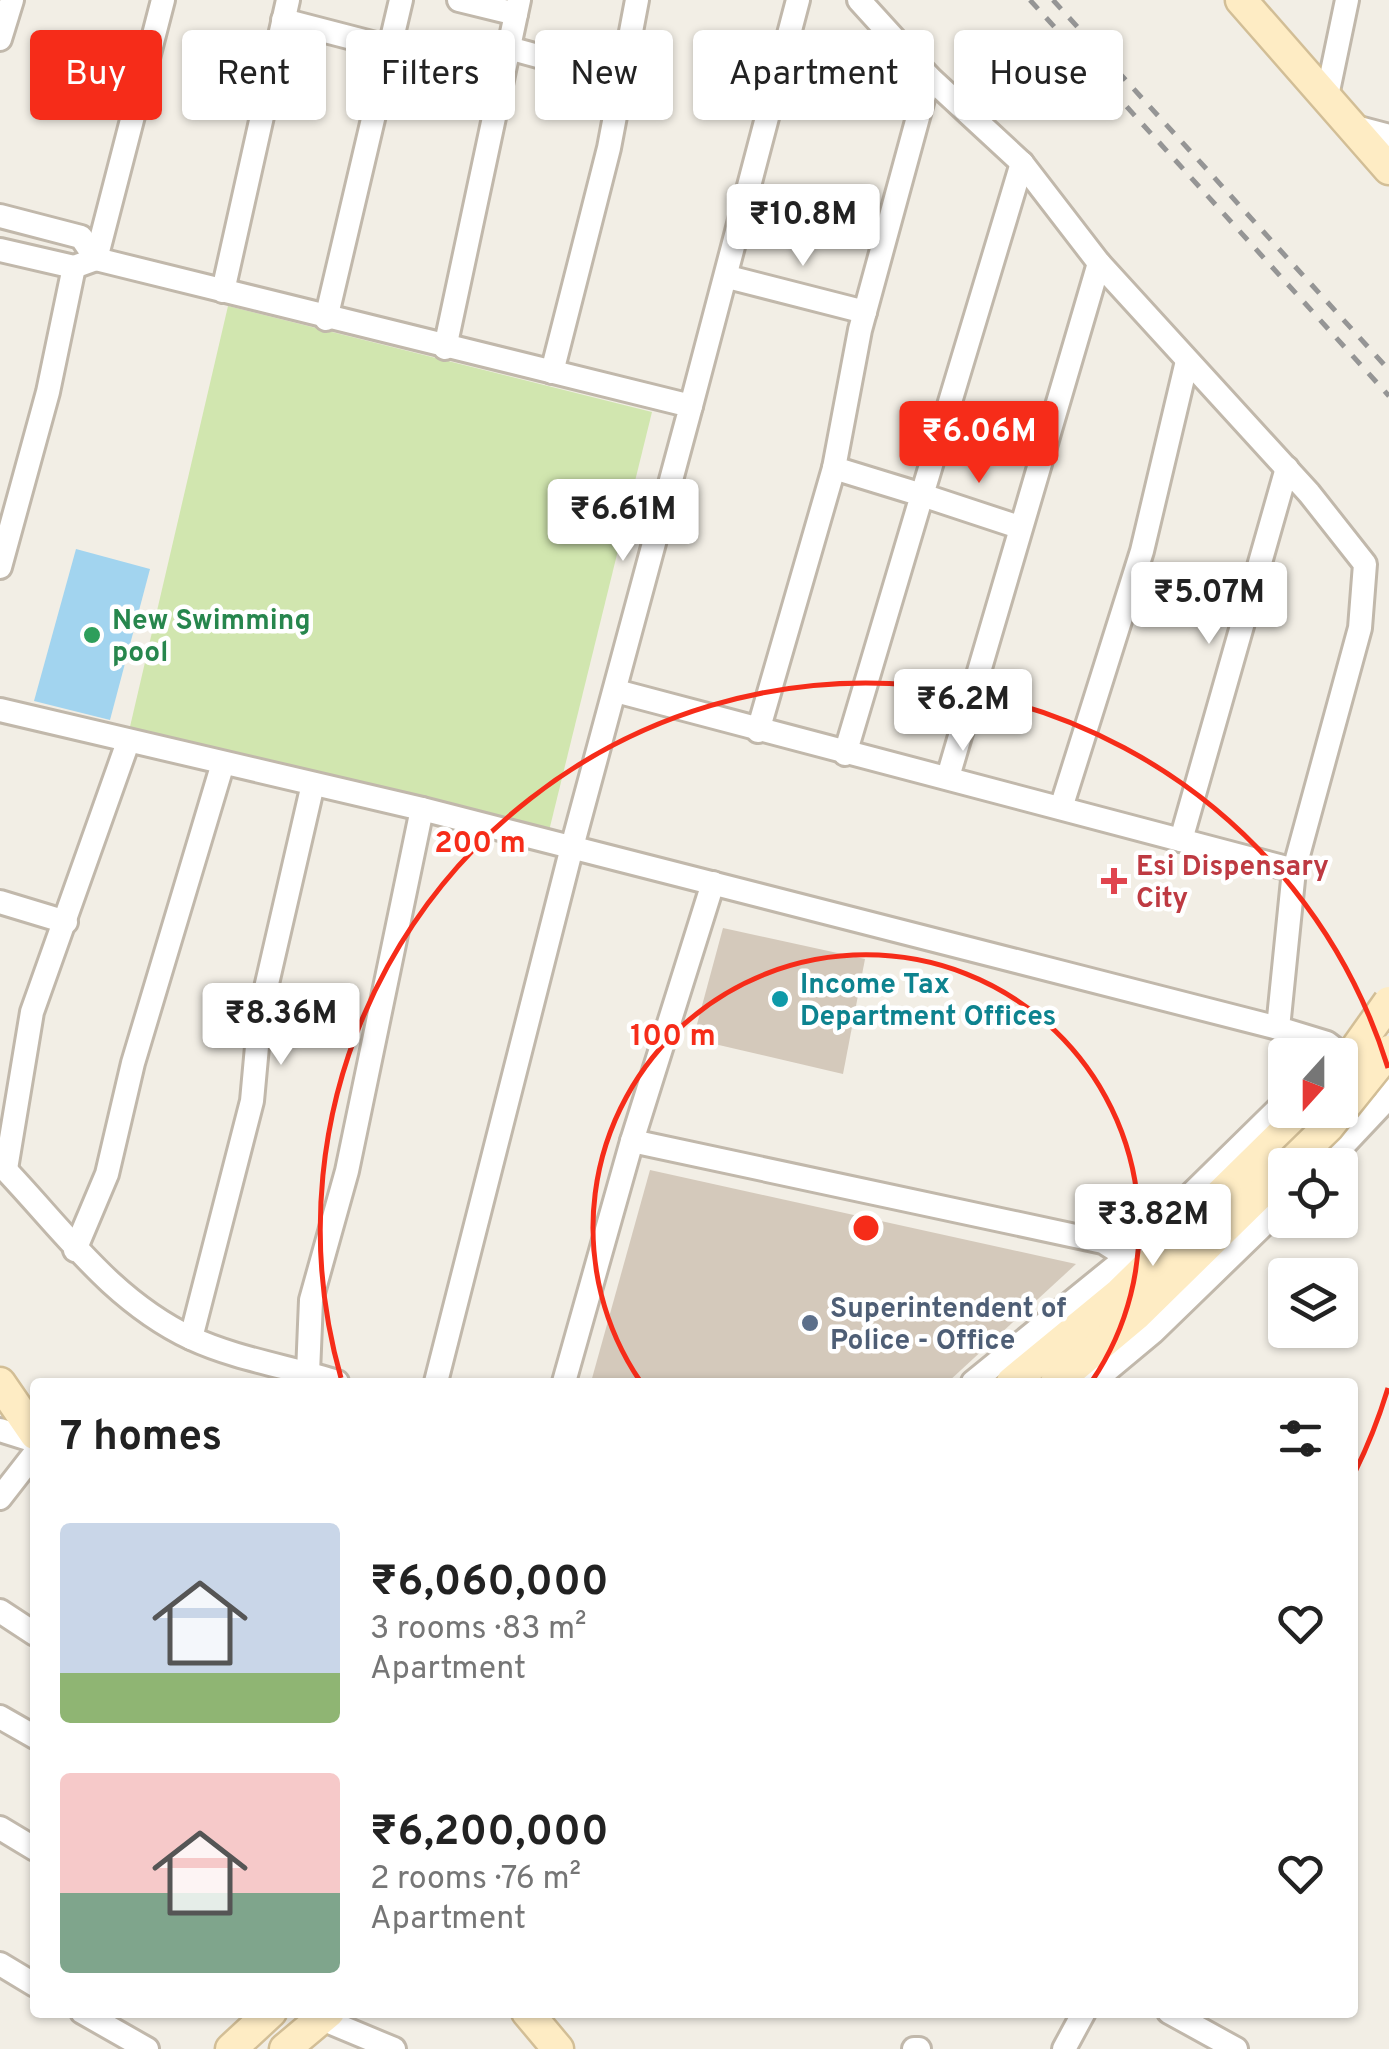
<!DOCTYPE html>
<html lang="en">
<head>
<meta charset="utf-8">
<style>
	:root { --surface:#fff; --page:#f6f6f6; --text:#222; --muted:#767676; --accent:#f62c19 }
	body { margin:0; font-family:Overpass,sans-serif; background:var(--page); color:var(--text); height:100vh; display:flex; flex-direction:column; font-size:38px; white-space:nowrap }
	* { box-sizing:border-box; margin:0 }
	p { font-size:32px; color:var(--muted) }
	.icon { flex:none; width:55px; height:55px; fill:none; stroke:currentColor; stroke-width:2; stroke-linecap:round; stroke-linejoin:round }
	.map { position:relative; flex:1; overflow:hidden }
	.details { position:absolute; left:30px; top:1378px; width:1328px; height:640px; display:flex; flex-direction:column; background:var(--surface); border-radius:10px; box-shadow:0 2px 8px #0004 }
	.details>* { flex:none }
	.hud { position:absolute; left:30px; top:30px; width:1330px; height:90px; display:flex; gap:20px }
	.needle { width:65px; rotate:201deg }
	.buttons { position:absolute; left:1268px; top:1038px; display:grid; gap:20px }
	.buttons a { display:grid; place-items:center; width:90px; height:90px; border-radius:10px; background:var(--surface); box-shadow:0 2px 8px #0004; font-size:50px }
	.price { position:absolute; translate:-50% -85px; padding:0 22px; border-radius:10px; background:#fff; color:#222; font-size:32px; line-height:65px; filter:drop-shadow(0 2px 5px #0008) }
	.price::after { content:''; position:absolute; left:50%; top:60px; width:30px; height:22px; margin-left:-15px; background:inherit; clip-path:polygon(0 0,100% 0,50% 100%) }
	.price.active { background:var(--accent); color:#fff }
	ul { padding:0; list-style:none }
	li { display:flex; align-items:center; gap:30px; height:250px; padding:0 30px }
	li span { display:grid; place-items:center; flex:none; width:280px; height:200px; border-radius:10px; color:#555 }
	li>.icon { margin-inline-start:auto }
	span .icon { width:120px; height:120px; fill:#fffc; stroke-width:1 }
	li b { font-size:42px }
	h2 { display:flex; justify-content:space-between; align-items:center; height:120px; padding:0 30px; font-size:42px }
	.tag { padding:0 35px; border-radius:10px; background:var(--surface); box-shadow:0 2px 8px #0004; font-size:35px; line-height:90px }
	.tag.active { background:var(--accent); color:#fff }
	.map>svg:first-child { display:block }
	.green { fill:#d1e6af }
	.water { fill:#a2d4ef }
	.building { fill:#d4c9bb }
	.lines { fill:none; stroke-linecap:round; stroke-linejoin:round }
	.street-casing { stroke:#c1b8ab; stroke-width:28 }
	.secondary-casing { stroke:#d2be96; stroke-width:35 }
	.street { stroke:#fff; stroke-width:22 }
	.secondary { stroke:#feecc4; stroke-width:30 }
	.rail { stroke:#959595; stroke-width:5; stroke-dasharray:12 12; stroke-linecap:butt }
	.secondary-bridge-casing { stroke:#d2be96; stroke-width:35; stroke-linecap:butt }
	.secondary-bridge { stroke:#feecc4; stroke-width:30 }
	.ring { fill:none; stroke:#f62c19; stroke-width:5 }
	.leisure-dot { fill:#2e9e5b; stroke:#fff; stroke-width:4 }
	.health-dot { fill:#e0444e; stroke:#fff; stroke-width:4 }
	.culture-dot { fill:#0f9aa8; stroke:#fff; stroke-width:4 }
	.service-dot { fill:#5c6f8a; stroke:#fff; stroke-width:4 }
	.labels { text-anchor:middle; stroke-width:9; stroke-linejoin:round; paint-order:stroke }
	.leisure-label { font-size:28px; font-weight:bold; fill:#27864d; stroke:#fff; text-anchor:start }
	.health-label { font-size:28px; font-weight:bold; fill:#be3a42; stroke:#fff; text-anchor:start }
	.culture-label { font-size:28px; font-weight:bold; fill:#0d838f; stroke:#fff; text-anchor:start }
	.service-label { font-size:28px; font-weight:bold; fill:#4e5e75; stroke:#fff; text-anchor:start }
	.centre { fill:#f62c19; stroke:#fff; stroke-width:5 }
	.ring-label { font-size:30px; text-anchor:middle; font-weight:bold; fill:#f62c19; stroke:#fff; stroke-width:9; stroke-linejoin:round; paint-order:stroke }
</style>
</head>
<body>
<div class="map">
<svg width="1389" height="2049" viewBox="0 0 1389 2049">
	<rect width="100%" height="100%" fill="#f2eee5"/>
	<polygon class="green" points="228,306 652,412 548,835 129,731"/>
	<polygon class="water" points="76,549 150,569 110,720 34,701"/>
	<g class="building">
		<polygon points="723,928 865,959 843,1074 693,1039"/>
		<polygon points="650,1170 1076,1264 948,1382 591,1382"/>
	</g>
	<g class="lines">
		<defs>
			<g id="street">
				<polyline points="459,0 516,14"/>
				<polyline points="859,0 929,77 1022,163 1099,263 1309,493 1365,564 1360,628 1294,870 1278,1028 1327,1043 1389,1090"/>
				<polyline points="283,20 391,48"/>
				<polyline points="0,39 12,0"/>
				<polyline points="509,48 622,79"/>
				<polyline points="1327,96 1347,0"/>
				<polyline points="1355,127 1389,136"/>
				<polyline points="0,216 81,237 96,259 691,406 572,847 436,1382"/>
				<polyline points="0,250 74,267 96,259 163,0"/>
				<polyline points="728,277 865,312"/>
				<polyline points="223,291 288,0"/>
				<polyline points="326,319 401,0"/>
				<polyline points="445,348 519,0"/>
				<polyline points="552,372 609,148 637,0"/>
				<polyline points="691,406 798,0"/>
				<polyline points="1019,527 922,495 1022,163"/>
				<polyline points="0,567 48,392 74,267"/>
				<polyline points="616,691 1294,870"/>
				<polyline points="0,710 422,809 1278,1028"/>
				<polyline points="758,731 834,468"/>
				<polyline points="845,754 922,495 834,468 860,330 929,77"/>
				<polyline points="948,777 1099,263"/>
				<polyline points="1061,808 1142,551 1187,361"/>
				<polyline points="1181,840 1287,468"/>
				<polyline points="0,902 66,922"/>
				<polyline points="632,1141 1103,1242 1127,1257"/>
				<path d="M0,1164C60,1226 110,1300 191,1338C236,1359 290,1367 337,1382"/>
				<polyline points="1325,1165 1389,1097"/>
				<polyline points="6,1169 32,1012 128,742"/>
				<polyline points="75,1250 107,1174 133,1063 223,763"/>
				<polyline points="191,1338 252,1101 260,1014 313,784"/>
				<polyline points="308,1373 311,1300 347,1171 422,809"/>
				<polyline points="564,1382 632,1141 713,883"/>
				<polyline points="973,1382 1127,1257 1285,1102"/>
				<polyline points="1093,1382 1153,1332 1285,1204"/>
				<polyline points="0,1430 35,1441"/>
				<polyline points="0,1498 35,1453"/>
				<polyline points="0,1611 35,1634"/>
				<polyline points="0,1717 35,1737"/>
				<polyline points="0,1828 35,1849"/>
				<polyline points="0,1964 35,1985"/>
				<polyline points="82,2012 147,2049"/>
				<polyline points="1169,2012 1236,2049"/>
				<polyline points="322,2019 394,2049"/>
				<polyline points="914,2049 919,2049"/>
				<polyline points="1064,2049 1084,2012"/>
			</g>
			<g id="secondary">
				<polyline points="1241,0 1389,169"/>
				<polyline points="1012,1382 1120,1293 1306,1110"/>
				<polyline points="1056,1382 1136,1315 1285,1169"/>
				<polyline points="0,1383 35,1434"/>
				<polyline points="527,2012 558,2049"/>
				<polyline points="231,2049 271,2012"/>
				<polyline points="285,2049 329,2012"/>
			</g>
		</defs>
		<use href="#street" class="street-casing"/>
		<use href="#secondary" class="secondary-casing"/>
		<use href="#street" class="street"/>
		<use href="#secondary" class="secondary"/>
		<g class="rail">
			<polyline points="1030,0 1389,396"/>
			<polyline points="1053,0 1389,370"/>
		</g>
		<defs>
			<g id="secondary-bridge">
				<polyline points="1340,1071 1389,1002"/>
				<polyline points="1289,1165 1328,1127 1389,1051"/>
			</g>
		</defs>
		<use href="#secondary-bridge" class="secondary-bridge-casing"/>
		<use href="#secondary-bridge" class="secondary-bridge"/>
	</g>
	<g class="ring">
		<path d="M640 1381A273 273 0 1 1 1092 1381"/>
		<path d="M1388 1388A546 546 0 0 1 1355 1472M341 1378A546 546 0 0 1 1388 1068"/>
	</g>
	<circle class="leisure-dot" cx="92" cy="635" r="10"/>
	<path class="health-dot" d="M1109 866h10v10h10v10h-10v10h-10v-10h-10v-10h10z"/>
	<circle class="culture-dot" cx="780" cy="999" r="10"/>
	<circle class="service-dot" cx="810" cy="1323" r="10"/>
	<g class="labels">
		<g class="leisure-label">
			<text x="112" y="629">New Swimming<tspan x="112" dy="32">pool</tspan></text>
		</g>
		<g class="health-label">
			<text x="1136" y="875">Esi Dispensary<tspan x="1136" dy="32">City</tspan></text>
		</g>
		<g class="culture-label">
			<text x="800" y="993">Income Tax<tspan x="800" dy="32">Department Offices</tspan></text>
		</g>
		<g class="service-label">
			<text x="830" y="1317">Superintendent of<tspan x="830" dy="32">Police - Office</tspan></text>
		</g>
	</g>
	<circle cx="866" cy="1228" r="15" class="centre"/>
	<g class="ring-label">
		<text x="480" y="852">200 m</text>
		<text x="673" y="1045">100 m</text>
	</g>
</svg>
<div class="buttons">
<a><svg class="needle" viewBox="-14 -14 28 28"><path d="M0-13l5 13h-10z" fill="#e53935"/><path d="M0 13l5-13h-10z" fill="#767676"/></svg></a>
<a><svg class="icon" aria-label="locate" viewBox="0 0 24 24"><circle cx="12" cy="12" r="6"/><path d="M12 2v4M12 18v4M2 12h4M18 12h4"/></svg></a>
<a><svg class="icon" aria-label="layers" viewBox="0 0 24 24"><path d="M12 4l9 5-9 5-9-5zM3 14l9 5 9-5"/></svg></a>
</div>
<b class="price" style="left:803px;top:269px">₹10.8M</b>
<b class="price active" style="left:979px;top:486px">₹6.06M</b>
<b class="price" style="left:623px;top:564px">₹6.61M</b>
<b class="price" style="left:1209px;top:647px">₹5.07M</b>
<b class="price" style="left:963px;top:754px">₹6.2M</b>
<b class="price" style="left:281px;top:1068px">₹8.36M</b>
<b class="price" style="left:1153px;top:1269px">₹3.82M</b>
<div class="hud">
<a class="tag active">Buy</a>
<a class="tag">Rent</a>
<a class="tag">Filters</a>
<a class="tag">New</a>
<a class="tag">Apartment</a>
<a class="tag">House</a>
</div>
<section class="details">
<h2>7 homes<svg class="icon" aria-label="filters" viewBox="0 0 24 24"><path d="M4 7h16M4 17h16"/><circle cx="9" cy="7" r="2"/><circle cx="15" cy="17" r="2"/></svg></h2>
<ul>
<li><span style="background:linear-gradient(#c9d6e8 75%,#8fb573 0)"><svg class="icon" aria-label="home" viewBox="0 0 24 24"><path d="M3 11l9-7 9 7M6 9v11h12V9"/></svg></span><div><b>₹6,060,000</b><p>3 rooms · 83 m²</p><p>Apartment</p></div><svg class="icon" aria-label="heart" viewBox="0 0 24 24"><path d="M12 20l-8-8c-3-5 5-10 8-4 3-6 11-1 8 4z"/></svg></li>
<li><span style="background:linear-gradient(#f6c9c9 60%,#7fa58c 0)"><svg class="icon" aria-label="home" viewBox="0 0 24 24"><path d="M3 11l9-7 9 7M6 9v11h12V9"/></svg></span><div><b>₹6,200,000</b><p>2 rooms · 76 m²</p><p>Apartment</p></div><svg class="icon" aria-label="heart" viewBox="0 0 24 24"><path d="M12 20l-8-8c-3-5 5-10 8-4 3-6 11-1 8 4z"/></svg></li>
</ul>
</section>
</div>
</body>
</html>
